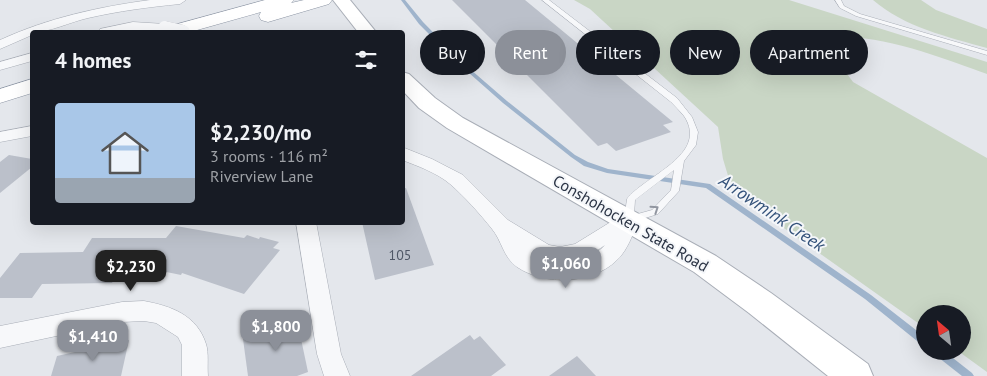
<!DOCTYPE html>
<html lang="en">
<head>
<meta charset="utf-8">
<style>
	:root { --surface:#171b24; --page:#20242c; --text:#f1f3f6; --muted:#9ea1a6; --accent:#8c9099 }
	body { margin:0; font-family:"PT Sans",sans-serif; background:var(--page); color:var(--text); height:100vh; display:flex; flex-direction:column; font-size:19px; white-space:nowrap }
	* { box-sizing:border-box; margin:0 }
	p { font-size:16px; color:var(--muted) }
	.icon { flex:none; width:28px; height:28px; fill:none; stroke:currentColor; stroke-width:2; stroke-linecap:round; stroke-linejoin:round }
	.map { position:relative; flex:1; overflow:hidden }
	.panel { position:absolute; left:30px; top:30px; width:375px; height:195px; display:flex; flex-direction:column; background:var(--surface); border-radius:5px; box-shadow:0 5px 20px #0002 }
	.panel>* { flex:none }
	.hud { position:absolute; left:420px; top:30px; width:475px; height:45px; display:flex; gap:10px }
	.needle { width:32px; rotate:331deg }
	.tools { position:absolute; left:916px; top:305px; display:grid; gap:10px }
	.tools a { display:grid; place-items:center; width:55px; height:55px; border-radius:50%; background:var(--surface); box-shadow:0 5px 20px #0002; font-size:25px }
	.price { position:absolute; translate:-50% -42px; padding:0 11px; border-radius:10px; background:var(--accent); color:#fff; font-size:16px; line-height:32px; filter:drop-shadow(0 1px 2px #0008) }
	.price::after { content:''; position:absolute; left:50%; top:30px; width:15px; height:11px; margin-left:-8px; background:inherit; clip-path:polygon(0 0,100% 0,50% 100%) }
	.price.on { background:#222; color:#fff }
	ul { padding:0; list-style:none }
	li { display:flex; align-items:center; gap:15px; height:125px; padding:0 25px }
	li span { display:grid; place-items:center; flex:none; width:140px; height:100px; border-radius:5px; color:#555 }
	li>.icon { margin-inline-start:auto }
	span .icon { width:60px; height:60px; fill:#fffc; stroke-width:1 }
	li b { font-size:21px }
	h2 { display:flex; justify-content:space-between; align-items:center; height:60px; padding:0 25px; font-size:21px }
	.chip { padding:0 18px; border-radius:22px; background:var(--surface); box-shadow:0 5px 20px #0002; font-size:18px; line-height:45px }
	.chip.on { background:var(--accent); color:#fff }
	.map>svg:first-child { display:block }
	.green { fill:#c9d6c5 }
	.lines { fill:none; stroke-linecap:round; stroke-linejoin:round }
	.stream { fill:#9fb4cc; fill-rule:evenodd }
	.building { fill:#bbc0ca }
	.lane-casing { stroke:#a9aeb7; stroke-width:1 }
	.street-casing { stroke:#a9aeb7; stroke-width:1 }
	.secondary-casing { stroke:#a9aeb7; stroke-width:2 }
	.highway-casing { stroke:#8b94a3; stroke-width:1 }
	.lane { fill:#f7f8fa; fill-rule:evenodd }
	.street { fill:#f7f8fa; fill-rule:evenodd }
	.secondary { fill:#fff; fill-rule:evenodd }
	.highway { fill:#fff; fill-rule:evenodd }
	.street-bridge-casing { stroke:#a9aeb7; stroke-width:14; stroke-linecap:butt }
	.street-bridge { stroke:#f7f8fa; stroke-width:14 }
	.oneway { stroke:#9196a0 }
	.labels { text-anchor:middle; stroke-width:4; stroke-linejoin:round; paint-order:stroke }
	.number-label { font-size:14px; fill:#4f5766 }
	.street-label { font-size:16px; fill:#2b3445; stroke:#f4f6f9 }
	.water-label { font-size:18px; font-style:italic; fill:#34527a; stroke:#f4f6f9 }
</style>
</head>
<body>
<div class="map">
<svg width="987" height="376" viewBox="0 0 987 376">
	<rect width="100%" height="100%" fill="#e4e7ec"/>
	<g class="green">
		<path d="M574,0H789L987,62V74C944,59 866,27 823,41L853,82L987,158V372L958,351H962V314H925V328L743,199L729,179L723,159L718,127L590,9Z"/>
		<path d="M873,0H921L936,10L987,29V48C948,37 904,27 873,0Z"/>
	</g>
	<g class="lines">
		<g class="stream">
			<polygon points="401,0 405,0 423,22 463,63 507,101 575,155 588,162 608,169 710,184 871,295 925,337 925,346 922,345 865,299 706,188 607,173 584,166 571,157 503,103 460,65 419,24"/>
			<polygon points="933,351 944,351 972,373 974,376 962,376 934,354"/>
		</g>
	</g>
	<g class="building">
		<polygon points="452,0 525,0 673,122 663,125 671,132 616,151 607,143 598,146"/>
		<polygon points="9,155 32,159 32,167 0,193 0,162"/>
		<polygon points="406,188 434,265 375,280 362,222 402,222 402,189"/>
		<polygon points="176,226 244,238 247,235 259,239 260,237 279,242 273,248 280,250 244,294 182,273 181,275 123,263 112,283 42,284 32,298 0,298 0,278 20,253 83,252 92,238 166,238"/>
		<polygon points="297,320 308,372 297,376 248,376 243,339"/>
		<polygon points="470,335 474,340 480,336 506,365 491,376 411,376"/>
		<polygon points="129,340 121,376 51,376 57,356"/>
		<polygon points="577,356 596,376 549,376"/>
	</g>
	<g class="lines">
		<defs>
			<g id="lane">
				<path d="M542,0H549L677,98L692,117L698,132L696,145L684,161L679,191L658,214L629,223L626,222L624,220L627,199C644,176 710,155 684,116C680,111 675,106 671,102ZM674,170L671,190L652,210L634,215L635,200Z"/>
				<polygon points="835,0 841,0 844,6 860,14 987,51 987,55 856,16 840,8"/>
			</g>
			<g id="street">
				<path d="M150,0H186L180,4C149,7 119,11 88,18C70,22 51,32 32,32V35L0,49V40C48,18 98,7 150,0Z"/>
				<polygon points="133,22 165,24 172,28 165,32 133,30 121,32 98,32 100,29"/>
				<polygon points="32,53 32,61 0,70 0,62"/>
				<polygon points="32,126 32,136 0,142 0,132"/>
				<path d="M402,147L432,159L463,175L508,220L549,245L560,247L575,244L622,215L629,213L636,215L639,220C633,233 628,250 617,260C593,284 545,286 517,267C503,257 502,241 492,229C481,215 464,196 450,184C437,173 418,166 402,160ZM605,245C594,257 582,261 566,262L587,257Z"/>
				<polygon points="296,222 316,222 341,354 350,376 324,376 317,354"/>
				<path d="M144,301C171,306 197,315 206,344C209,353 207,366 208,376H182V345L178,337L156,323L144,321L122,322L0,348V326L122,302Z"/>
			</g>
			<g id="secondary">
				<polygon points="333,0 350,0 376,32 358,32"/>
				<polygon points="402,72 409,74 435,98 463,118 716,256 771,293 868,364 873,376 828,376 749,313 694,272 447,128 419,108 402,90"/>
			</g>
			<g id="highway">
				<polygon points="265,0 294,0 291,3 304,0 332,0 329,4 268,22 261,20 259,16 261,12 190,32 160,32 163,28"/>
				<polygon points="32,79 32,93 0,103 0,89"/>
			</g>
		</defs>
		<use href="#lane" class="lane-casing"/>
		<use href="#street" class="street-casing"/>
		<use href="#secondary" class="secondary-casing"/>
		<use href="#highway" class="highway-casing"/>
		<use href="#lane" class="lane"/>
		<use href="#street" class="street"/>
		<use href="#secondary" class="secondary"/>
		<use href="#highway" class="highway"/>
		<defs>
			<polyline id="street-bridge" points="165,28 183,32"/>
		</defs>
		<use href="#street-bridge" class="street-bridge-casing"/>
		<use href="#street-bridge" class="street-bridge"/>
	</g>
	<defs><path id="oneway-chevron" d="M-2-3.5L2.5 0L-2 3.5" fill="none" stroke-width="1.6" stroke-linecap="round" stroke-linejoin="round" transform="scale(1.25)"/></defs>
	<use class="oneway" href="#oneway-chevron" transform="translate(655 209) rotate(-34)"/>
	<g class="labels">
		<g class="number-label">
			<text x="400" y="260">105</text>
		</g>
		<g class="street-label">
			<text transform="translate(631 223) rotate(30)" y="6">Conshohocken State Road</text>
		</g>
		<g class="water-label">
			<text transform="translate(772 213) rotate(34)" y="6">Arrowmink Creek</text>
		</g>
	</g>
</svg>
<div class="tools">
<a><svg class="needle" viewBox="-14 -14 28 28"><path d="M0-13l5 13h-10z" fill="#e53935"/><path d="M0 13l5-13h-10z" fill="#9ea1a6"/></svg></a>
</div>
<b class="price" style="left:566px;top:289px">$1,060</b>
<b class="price on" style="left:131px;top:292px">$2,230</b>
<b class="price" style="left:276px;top:352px">$1,800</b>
<b class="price" style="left:93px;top:362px">$1,410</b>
<div class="hud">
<a class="chip">Buy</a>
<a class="chip on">Rent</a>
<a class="chip">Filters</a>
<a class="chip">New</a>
<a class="chip">Apartment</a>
</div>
<section class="panel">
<h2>4 homes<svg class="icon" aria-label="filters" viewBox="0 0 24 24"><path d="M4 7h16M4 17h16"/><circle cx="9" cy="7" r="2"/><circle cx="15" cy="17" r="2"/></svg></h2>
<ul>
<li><span style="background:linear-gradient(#a9c7e8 75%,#9aa5b1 0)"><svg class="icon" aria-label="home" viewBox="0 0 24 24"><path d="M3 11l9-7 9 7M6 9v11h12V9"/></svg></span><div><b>$2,230/mo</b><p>3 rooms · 116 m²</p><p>Riverview Lane</p></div></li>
</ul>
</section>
</div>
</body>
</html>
